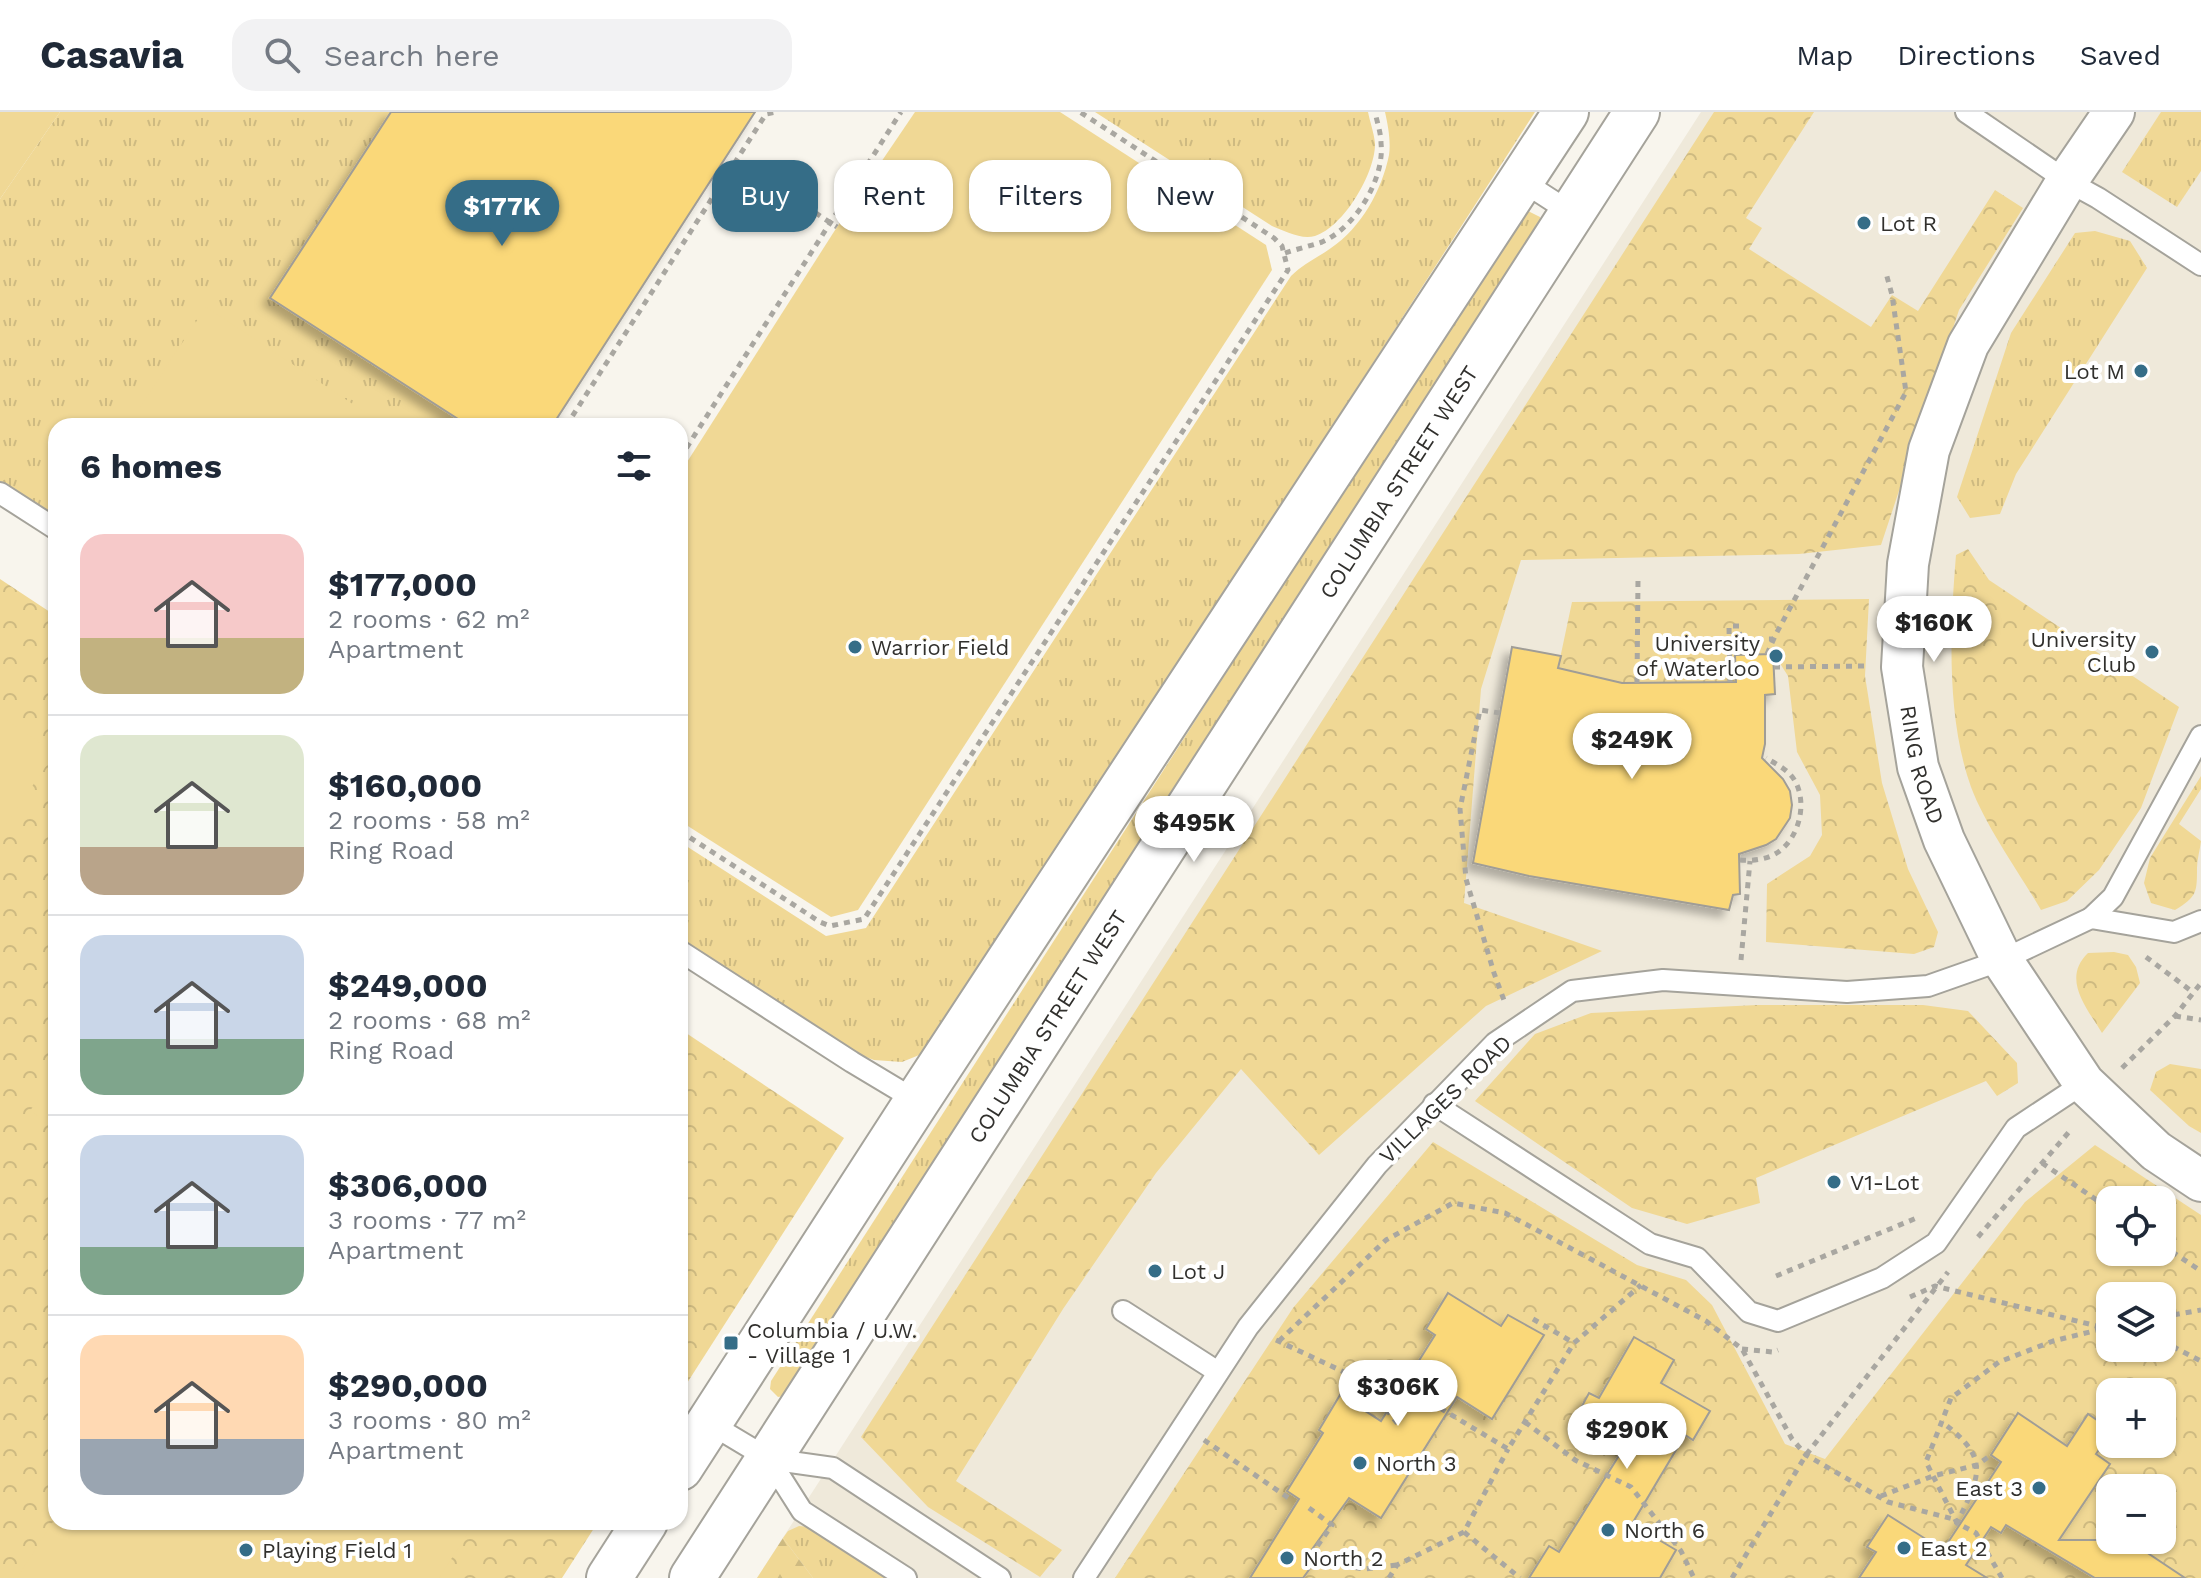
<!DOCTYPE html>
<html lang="en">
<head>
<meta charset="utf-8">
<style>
	:root { --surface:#fff; --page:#f2f2f3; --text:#1f2937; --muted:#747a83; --line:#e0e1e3; --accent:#356d87 }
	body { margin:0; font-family:"Work Sans",sans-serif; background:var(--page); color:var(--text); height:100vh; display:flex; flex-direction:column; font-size:30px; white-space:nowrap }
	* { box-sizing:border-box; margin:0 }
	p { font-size:26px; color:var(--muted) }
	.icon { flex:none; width:44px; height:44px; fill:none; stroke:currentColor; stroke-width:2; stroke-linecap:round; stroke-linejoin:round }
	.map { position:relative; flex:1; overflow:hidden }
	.drawer { position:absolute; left:48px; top:306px; width:640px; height:1112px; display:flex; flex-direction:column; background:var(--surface); border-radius:24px; box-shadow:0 2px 6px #0004 }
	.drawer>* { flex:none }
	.hud { position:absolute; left:712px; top:48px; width:760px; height:72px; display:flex; gap:16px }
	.tools { position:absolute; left:2096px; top:1074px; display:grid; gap:16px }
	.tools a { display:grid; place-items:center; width:80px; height:80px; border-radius:16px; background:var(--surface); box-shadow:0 2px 6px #0004; font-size:40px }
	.price { position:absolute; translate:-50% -68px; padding:0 18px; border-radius:28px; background:#fff; color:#222; font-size:26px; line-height:52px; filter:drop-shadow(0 2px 4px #0008) }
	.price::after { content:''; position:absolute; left:50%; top:48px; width:24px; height:18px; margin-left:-12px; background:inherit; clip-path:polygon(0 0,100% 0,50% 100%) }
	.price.active { background:var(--accent); color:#fff }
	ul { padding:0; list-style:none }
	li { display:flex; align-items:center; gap:24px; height:200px; padding:0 32px }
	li+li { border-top:2px solid var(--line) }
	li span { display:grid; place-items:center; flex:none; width:224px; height:160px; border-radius:24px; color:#555 }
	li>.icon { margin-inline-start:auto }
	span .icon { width:96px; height:96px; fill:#fffc; stroke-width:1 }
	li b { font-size:34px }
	h2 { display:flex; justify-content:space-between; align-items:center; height:96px; padding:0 32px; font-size:34px }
	.tag { padding:0 28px; border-radius:24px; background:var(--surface); box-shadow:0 2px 6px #0004; font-size:28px; line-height:72px }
	.tag.active { background:var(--accent); color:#fff }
	header { display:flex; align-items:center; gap:48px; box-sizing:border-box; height:112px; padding:0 40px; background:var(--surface); border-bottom:2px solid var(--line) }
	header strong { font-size:38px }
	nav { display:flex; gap:44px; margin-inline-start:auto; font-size:28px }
	.search { width:560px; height:72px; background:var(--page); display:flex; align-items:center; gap:20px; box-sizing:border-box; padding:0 28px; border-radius:24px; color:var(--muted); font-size:30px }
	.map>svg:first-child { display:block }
	.built { fill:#efe9da; fill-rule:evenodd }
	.grass { fill:url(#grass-tufts) }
	.forest { fill:url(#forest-firs) }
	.park { fill:url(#park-crowns); fill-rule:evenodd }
	.garden { fill:#f0d895 }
	.building { fill:#fad879; stroke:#a09d96; stroke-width:2; filter:url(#shadow) }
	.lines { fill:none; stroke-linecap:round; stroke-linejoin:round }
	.lane-casing { stroke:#a5a39b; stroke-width:24 }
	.street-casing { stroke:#a5a39b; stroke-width:44 }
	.secondary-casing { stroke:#a5a39b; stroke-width:48 }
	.path { stroke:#a9a7a1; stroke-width:5; stroke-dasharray:6 6; stroke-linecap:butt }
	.lane { stroke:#fff; stroke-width:20 }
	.street { stroke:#fff; stroke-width:40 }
	.secondary { stroke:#fff; stroke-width:44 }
	.poi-dot { fill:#356d87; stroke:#fff; stroke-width:3 }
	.labels { text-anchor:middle; stroke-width:8; stroke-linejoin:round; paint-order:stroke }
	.poi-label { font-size:22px; fill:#31302d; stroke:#fff; text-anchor:start }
	.street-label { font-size:22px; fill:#31302d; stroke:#fff }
</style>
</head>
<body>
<header>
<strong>Casavia</strong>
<div class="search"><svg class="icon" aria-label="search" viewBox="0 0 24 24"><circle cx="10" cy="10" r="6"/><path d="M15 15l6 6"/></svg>Search here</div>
<nav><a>Map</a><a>Directions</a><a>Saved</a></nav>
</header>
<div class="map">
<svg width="2201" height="1466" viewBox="0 0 2201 1466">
	<defs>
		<pattern id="grass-tufts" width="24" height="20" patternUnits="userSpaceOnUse" patternTransform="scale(2)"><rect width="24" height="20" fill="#f0d895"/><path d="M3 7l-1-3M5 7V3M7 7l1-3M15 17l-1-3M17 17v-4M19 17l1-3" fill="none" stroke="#ceba81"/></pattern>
		<pattern id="forest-firs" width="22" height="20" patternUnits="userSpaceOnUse" patternTransform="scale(2)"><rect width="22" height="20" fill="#f0d895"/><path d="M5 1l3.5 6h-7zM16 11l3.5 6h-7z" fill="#ceba81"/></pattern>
		<pattern id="park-crowns" width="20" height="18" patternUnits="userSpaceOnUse" patternTransform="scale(2)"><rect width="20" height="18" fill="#f0d895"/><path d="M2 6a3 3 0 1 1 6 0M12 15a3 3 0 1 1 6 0" fill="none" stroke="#ceba81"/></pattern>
		<filter id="shadow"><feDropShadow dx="-7" dy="7" stdDeviation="4" flood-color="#0004"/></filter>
	</defs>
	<rect width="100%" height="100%" fill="#f8f5ed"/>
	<path class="built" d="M1701,0H2201V1466H757ZM2110,1088H2162V1140H2110ZM2110,1184H2162V1236H2110ZM2110,1280H2162V1332H2110ZM2110,1376H2162V1428H2110Z"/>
	<g class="grass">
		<polygon points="60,0 391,0 469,314 56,314 56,406 0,369 0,87"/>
		<path d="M1095,0H1368C1370,10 1374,21 1375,31C1376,60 1344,115 1315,124C1301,128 1285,119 1272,114Z"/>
		<path d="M1385,0H1535L929,939L902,950L874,948L834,933L680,831V730L826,824L866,816L1291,164C1303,152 1317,146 1331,136C1361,116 1382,78 1389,43C1391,30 1388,13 1385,0Z"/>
		<polygon points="2161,0 2201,0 2201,59 2177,95 2122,60"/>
		<polygon points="1526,98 1540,105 1541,115 789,1283 778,1285 770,1277 771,1269 1519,105"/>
		<polygon points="2095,119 2130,129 2147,156 2016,362 2000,402 1970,406 1957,385 2011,221 2075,121"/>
		<polygon points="799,1414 809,1415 887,1466 813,1466 783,1426 788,1419"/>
	</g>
	<polygon class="forest" points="783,1426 813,1466 757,1466"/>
	<g class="park">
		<polygon points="1714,0 1814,0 1746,106 1762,116 1749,137 1871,215 1892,183 1918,199 1995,78 2023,96 1959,198 1881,433 1799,442 1521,448 1481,577 1464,791 1602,839 1486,894 1319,1043 1241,957 1156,1061 1063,1197 956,1369 1062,1438 1040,1465 928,1395 861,1325"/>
		<path d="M1968,437L1989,468L2179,595L2141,696L2099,758L2067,789L2041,798C2019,760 1986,715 1971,675C1946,605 1950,516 1956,443Z"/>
		<polygon points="0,467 56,504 56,1410 598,1410 562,1466 0,1466"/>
		<polygon points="1869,487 1865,564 1882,671 1908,757 1938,820 1934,835 1914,842 1766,830 1767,772 1810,744 1822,723 1820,683 1797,640 1788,564 1774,542 1736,543 1736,570 1622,571 1558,556 1572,490"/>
		<path d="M2201,664V677L2179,712L2201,729C2200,738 2197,747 2197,756C2197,780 2197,785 2175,798L2151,791L2144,771L2150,746Z"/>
		<path d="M2114,840L2128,843L2136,855L2140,871L2102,921C2087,896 2061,867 2088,841Z"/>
		<polygon points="1757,893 1923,893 1968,899 2017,951 2018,971 1997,984 1986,969 1756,1066 1760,1091 1687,1112 1632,1096 1475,989 1535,922 1591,901"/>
		<polygon points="680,917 844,1026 680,1282"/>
		<polygon points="2170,952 2201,957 2201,1021 2189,1014 2150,978 2156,960"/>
		<path d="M1433,1030L1637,1153L1686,1168L1712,1193L1785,1332L1825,1347L2025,1090L2095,1033L2201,1103V1466H1115L1293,1196ZM2110,1088H2162V1140H2110ZM2110,1184H2162V1236H2110ZM2110,1280H2162V1332H2110ZM2110,1376H2162V1428H2110Z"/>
	</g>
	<g class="garden">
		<polygon points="0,0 60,0 0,87"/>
		<polygon points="915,0 1060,0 1266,133 1272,158 858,798 831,805 680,709 680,361 837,115"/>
		<polygon points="206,195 386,314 127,314"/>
		<polygon points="0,604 55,641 0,721"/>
		<polygon points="56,959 56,1015 30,999"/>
		<polygon points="56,1405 56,1410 475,1410 439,1466 17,1466"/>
	</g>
	<g class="building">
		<polygon points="391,0 755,0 552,314 469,314 270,186"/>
		<polygon points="1512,535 1561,544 1558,556 1622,571 1736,570 1735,543 1773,542 1775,582 1765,583 1765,632 1762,646 1783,667 1790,679 1792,693 1790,706 1776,727 1766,733 1739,742 1740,782 1733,783 1729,798 1529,764 1473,751"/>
		<polygon points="1448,1181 1501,1214 1508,1203 1544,1223 1492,1307 1457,1285 1381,1406 1349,1386 1308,1443 1316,1448 1303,1466 1250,1466 1299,1387 1287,1379 1323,1321 1319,1318 1340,1283 1381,1309 1435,1223 1426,1217"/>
		<polygon points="1634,1225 1674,1248 1661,1271 1710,1299 1693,1328 1685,1323 1632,1412 1676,1438 1660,1466 1529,1466 1549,1434 1559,1440 1623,1337 1574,1309 1589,1281 1599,1286"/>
		<polygon points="2018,1301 2067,1334 2088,1302 2110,1317 2110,1322 2096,1342 2110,1352 2059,1428 2128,1428 2185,1466 2095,1466 2006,1413 2001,1421 1991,1415 1966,1453 1987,1466 1859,1466 1876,1440 1867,1435 1888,1403 1943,1438 2001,1350 1991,1343"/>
	</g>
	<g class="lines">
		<defs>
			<g id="lane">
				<polyline points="1966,0 2067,69 2098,86 2201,153"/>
				<polyline points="1522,69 1573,102"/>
				<polyline points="0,381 56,417"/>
				<polyline points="2091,806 2113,785 2201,624"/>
				<polyline points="680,839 852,950 917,989"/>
				<polyline points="1434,992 1650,1132 1697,1146 1749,1200 1778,1209 1882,1166 1936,1131 2016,1016 2084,971"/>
				<polyline points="1123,1199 1218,1260"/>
				<polyline points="709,1311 769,1347 833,1356 1000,1466"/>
				<polyline points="769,1347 802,1399 906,1466"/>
				<polyline points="1084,1466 1248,1215 1377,1053 1495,931 1572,879 1663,868 1847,880 1928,874 2002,848 2091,806 2174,820 2201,809"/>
			</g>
			<g id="street">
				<path id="s1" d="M2114,0L2067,69L1968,233L1929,338L1908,452L1902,555L1918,655L1944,728L2002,848L2084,971L2156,1039L2201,1069"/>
			</g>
			<g id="secondary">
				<polyline points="680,1356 917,989 1566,0"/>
				<polyline points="609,1466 645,1410"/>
				<path id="s2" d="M692,1466L1637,0"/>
			</g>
		</defs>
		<use href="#lane" class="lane-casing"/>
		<use href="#street" class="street-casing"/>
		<use href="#secondary" class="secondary-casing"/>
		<g class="path">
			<polyline points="735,48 837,115"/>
			<path d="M1285,141C1297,137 1310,134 1322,130C1355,116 1385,67 1381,31C1381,21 1377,10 1375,0"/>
			<polyline points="566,314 766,2 776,0"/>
			<polyline points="680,346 901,0"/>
			<polyline points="1767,542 1776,522 1906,280 1892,183 1886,161"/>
			<polyline points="1774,555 1865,554"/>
			<polyline points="1730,570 1729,514 1739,514 1740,527 1773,527"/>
			<polyline points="1637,571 1638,467"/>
			<polyline points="1500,601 1480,598 1460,697 1466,767 1494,861 1505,891"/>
			<polyline points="680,719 820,810 830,814 864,807 1288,158 1282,134 1274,126 1080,0"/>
			<path d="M1740,748C1750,749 1762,748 1771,744C1797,733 1809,694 1795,669C1789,658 1776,652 1766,646"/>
			<polyline points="2146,845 2194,881"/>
			<polyline points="1741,848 1750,749"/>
			<polyline points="2175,904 2201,908"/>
			<polyline points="2122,956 2175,904 2201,871"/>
			<polyline points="2042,1051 2110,1097"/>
			<polyline points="1978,1125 2069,1020"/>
			<polyline points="2162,1133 2201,1159"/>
			<polyline points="1776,1164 1919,1105"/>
			<polyline points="1910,1185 1935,1174 2101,1215"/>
			<polyline points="2162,1205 2201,1198"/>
			<polyline points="1533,1207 1574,1231"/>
			<polyline points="1276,1228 1363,1269 1402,1276"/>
			<path d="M1279,1229L1386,1128L1453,1091L1505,1101L1706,1209L1742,1237L1792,1327L1806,1343L1888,1390L1953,1407L1957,1411C1981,1362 1990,1346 1942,1310"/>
			<polyline points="2162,1229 2201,1249"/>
			<polyline points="1742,1237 1773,1240 1778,1238"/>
			<polyline points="1364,1269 1401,1316"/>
			<polyline points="1430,1290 1508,1337 1574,1231 1641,1173"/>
			<polyline points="1525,1310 1575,1348 1631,1375 1681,1439 1694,1466"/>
			<polyline points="1204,1328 1293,1389"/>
			<polyline points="1881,1384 1933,1364 1977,1353 1991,1343"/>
			<polyline points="1309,1396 1332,1413 1313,1440"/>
			<polyline points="1464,1420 1520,1466"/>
			<polyline points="1311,1439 1331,1452 1364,1457 1397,1453"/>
			<polyline points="1389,1466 1397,1453 1464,1420 1508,1337"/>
			<polyline points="1732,1466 1806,1343 1948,1160"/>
			<polyline points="2002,1466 1976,1421 1957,1411 1926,1350 1951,1286 1999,1250 2053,1229 2110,1215"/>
		</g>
		<use href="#lane" class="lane"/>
		<use href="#street" class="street"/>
		<use href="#secondary" class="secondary"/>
	</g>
	<g class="poi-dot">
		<circle cx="1864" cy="111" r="8"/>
		<circle cx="2141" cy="259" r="8"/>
		<circle cx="855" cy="535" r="8"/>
		<circle cx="2152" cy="540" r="8"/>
		<circle cx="1776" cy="544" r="8"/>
		<circle cx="1834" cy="1070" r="8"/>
		<circle cx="1155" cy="1159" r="8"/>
		<rect x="723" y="1223" width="16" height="16" rx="4"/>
		<circle cx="1360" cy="1351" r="8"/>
		<circle cx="2039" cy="1376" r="8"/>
		<circle cx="1608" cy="1418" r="8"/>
		<circle cx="1904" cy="1436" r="8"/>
		<circle cx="246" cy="1438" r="8"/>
		<circle cx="1287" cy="1446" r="8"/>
	</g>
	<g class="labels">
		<g class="poi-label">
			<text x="1880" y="119">Lot R</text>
			<text x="2125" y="267" text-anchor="end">Lot M</text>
			<text x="2136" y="535" text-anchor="end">University<tspan x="2136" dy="25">Club</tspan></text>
			<text x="1760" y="539" text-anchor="end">University<tspan x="1760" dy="25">of Waterloo</tspan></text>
			<text x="871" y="543">Warrior Field</text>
			<text x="1850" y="1078">V1-Lot</text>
			<text x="1171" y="1167">Lot J</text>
			<text x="747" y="1226">Columbia / U.W.<tspan x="747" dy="25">- Village 1</tspan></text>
			<text x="1376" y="1359">North 3</text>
			<text x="2023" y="1384" text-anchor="end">East 3</text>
			<text x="1624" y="1426">North 6</text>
			<text x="1920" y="1444">East 2</text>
			<text x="262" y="1446">Playing Field 1</text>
			<text x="1303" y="1454">North 2</text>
		</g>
		<g class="street-label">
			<text dy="8" stroke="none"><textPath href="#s2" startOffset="1304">COLUMBIA STREET WEST</textPath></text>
			<text dy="8" stroke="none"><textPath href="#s1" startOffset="706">RING ROAD</textPath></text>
			<text dy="8" stroke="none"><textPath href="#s2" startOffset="656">COLUMBIA STREET WEST</textPath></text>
			<text transform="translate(1445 987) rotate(-44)" y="8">VILLAGES ROAD</text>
		</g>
	</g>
</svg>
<div class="tools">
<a><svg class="icon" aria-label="locate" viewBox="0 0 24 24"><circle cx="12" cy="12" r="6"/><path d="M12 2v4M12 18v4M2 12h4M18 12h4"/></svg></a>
<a><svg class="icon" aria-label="layers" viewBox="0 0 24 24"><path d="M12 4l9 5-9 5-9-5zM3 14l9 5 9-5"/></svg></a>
<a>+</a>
<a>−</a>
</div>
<b class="price active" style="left:502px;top:136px">$177K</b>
<b class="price" style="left:1934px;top:552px">$160K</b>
<b class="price" style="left:1632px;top:669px">$249K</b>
<b class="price" style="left:1194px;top:752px">$495K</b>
<b class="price" style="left:1398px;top:1316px">$306K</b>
<b class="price" style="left:1627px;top:1359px">$290K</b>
<div class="hud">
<a class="tag active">Buy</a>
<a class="tag">Rent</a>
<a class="tag">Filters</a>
<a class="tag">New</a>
</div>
<section class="drawer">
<h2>6 homes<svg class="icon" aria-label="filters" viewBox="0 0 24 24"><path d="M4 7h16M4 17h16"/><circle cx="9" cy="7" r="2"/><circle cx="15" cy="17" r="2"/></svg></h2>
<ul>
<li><span style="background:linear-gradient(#f6c9c9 65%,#c2b280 0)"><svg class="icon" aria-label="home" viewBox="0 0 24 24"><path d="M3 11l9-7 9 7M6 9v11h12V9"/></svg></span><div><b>$177,000</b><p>2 rooms · 62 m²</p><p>Apartment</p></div></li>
<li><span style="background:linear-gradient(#dfe7d0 70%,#b9a48a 0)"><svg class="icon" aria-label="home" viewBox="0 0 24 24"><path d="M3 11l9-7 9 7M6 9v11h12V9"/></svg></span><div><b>$160,000</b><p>2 rooms · 58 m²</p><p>Ring Road</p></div></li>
<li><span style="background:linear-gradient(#c9d6e8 65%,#7fa58c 0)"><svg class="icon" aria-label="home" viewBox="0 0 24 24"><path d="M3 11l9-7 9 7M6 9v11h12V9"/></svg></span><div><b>$249,000</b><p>2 rooms · 68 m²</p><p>Ring Road</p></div></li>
<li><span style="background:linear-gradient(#c9d6e8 70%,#7fa58c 0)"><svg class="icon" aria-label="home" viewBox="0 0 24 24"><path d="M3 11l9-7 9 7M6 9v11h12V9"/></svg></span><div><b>$306,000</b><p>3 rooms · 77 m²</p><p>Apartment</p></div></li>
<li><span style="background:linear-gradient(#ffd9b3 65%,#9aa5b1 0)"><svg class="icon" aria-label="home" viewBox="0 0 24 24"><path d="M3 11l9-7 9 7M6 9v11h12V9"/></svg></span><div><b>$290,000</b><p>3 rooms · 80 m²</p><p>Apartment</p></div></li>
</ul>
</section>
</div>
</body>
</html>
